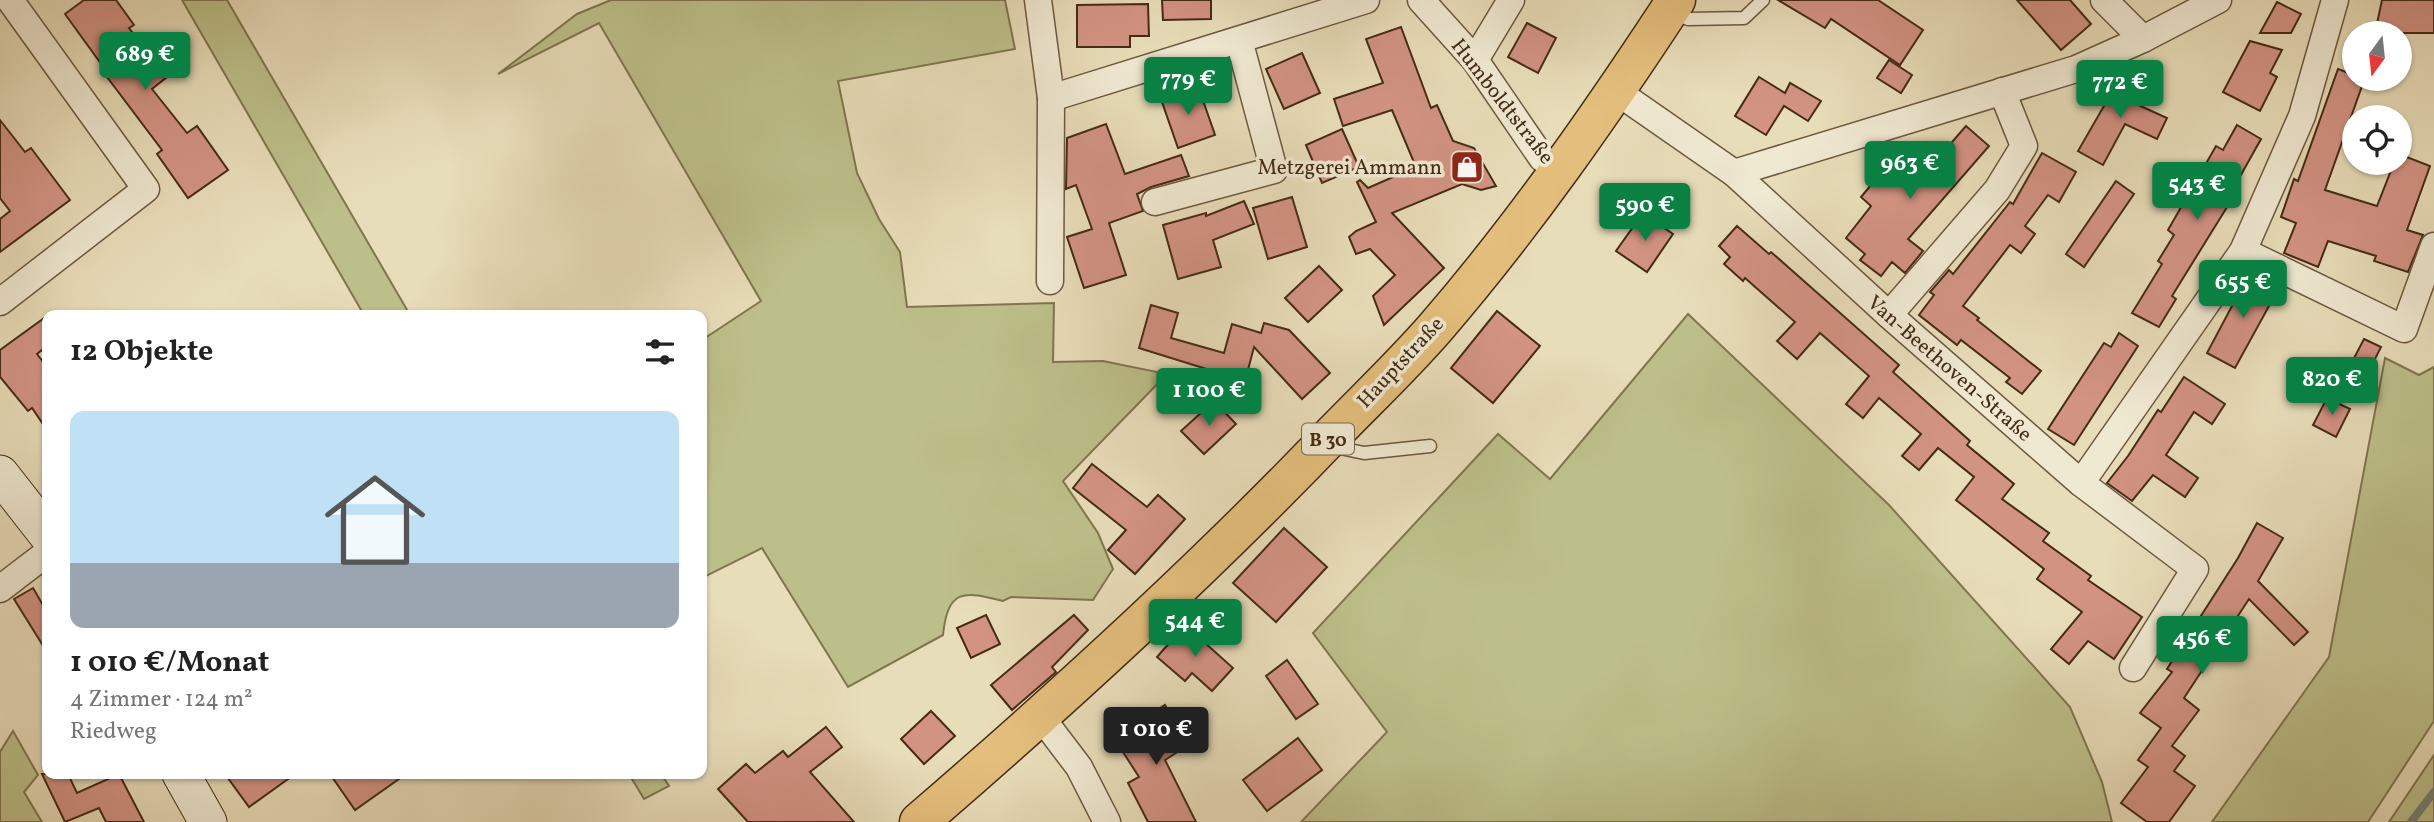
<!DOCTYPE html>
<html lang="de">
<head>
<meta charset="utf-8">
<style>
	:root { --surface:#fff; --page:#f6f6f6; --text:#222; --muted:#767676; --accent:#0b8043 }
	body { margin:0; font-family:Vollkorn,serif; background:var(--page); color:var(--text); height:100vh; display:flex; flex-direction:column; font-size:26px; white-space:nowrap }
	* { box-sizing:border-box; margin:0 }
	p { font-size:23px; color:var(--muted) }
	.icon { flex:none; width:38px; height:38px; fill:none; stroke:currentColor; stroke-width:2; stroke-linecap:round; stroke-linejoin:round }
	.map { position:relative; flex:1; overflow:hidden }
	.sheet { position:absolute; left:42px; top:310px; width:665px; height:469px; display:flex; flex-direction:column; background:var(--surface); border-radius:14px; box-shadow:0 2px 5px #0004 }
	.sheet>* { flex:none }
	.needle { width:46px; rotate:195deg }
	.buttons { position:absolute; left:2342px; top:21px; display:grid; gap:14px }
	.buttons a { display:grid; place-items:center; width:70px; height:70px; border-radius:50%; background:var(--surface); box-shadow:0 2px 5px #0004; font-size:35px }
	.price { position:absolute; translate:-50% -60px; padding:0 16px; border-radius:7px; background:var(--accent); color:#fff; font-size:23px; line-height:46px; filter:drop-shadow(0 2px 4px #0008) }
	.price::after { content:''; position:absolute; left:50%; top:42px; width:21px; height:16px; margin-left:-10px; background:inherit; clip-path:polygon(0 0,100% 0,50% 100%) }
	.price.on { background:#222; color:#fff }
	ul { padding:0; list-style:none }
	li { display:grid; align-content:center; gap:14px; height:371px; padding:0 28px }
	li span { display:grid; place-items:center; height:217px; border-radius:14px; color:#555 }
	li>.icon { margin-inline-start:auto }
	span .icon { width:126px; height:126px; fill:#fffc; stroke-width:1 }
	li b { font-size:30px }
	h2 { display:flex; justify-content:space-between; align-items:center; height:84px; padding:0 28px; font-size:30px }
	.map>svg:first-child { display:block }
	.green { fill:#bdbf8a; stroke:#817550; stroke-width:2 }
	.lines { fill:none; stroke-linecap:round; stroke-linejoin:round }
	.stream { stroke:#778175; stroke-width:8 }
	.building { fill:#d39383; stroke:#452b16; stroke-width:2 }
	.service-casing { stroke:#6e583f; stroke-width:15 }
	.minor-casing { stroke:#6e583f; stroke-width:29 }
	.secondary-casing { stroke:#452b16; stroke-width:39 }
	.primary-casing { stroke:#452b16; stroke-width:41 }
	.service { stroke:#f0e9d2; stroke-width:12 }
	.minor { stroke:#f0e9d2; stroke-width:26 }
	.secondary { stroke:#f0e9d2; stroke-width:37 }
	.primary { stroke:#e4be7c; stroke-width:38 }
	.labels { text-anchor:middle; stroke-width:7; stroke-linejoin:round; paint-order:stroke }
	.shield { fill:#f0e9d2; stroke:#78644e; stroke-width:2 }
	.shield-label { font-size:19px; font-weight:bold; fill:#452b16 }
	.street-label { font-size:21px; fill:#452b16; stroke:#f0e9d2 }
	.poi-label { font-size:21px; fill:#452b16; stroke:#f0e9d2; text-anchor:end }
</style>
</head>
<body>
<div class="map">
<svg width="2434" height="822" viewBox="0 0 2434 822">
	<rect width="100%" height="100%" fill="#e8ddb9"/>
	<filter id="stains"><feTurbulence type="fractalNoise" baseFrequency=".00286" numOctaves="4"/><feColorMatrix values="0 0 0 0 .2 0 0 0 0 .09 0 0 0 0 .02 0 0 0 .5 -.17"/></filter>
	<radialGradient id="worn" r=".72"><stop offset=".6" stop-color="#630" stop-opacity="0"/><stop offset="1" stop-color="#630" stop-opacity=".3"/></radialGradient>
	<g class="green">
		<polygon points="182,0 227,0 410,315 364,315"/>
		<path d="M611,0H1005L1015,49L838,81L857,173L879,219L900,252L907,307L1054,303L1053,362L1103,361L1167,374L1063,481L1098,533L1113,569L1093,600L1011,597L1003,601C964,591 948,588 943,635L848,687L762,548L702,578V340L761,301L599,23L498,74L577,14Z"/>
		<polygon points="1688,314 1889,505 2070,707 2102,782 2112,822 1301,822 1387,732 1313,633 1498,434 1550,479"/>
		<polygon points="2385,358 2419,375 2434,367 2434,721 2368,822 2212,822 2329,657"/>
		<polygon points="13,731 38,775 24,792 42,822 0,822 0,752"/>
		<polygon points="2434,755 2434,822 2389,822"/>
		<polygon points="629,774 661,774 669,786 644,799"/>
	</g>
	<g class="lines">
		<polyline class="stream" points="2411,822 2434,792"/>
	</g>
	<g class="building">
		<polygon points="84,0 116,0 134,25 129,28 167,77 152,89 187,133 197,126 228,170 188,198 157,154 162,150 101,69 104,68 65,14"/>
		<polygon points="1162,0 1211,0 1211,19 1163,20"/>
		<polygon points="1778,0 1878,0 1923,30 1900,65 1831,19 1825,28"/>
		<polygon points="2017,0 2070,0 2091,24 2061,50"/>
		<polygon points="2382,0 2434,0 2434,33 2375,33"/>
		<polygon points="2277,2 2301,14 2291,33 2260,33"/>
		<polygon points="1148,4 1149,36 1130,36 1130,47 1077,47 1077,5"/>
		<polygon points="1527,23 1556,38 1538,73 1508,57"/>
		<polygon points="1401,27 1431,108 1437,105 1453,141 1474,148 1496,186 1481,190 1462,184 1392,213 1444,268 1384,325 1373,296 1395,275 1370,249 1356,254 1349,237 1356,231 1376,222 1357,182 1360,180 1368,188 1416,167 1392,110 1343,126 1334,99 1383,83 1366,39"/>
		<polygon points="2250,41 2282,50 2270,73 2277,77 2260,111 2223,92"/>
		<polygon points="1302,53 1320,93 1284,109 1266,69"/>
		<polygon points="1889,60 1912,75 1901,93 1877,78"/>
		<polygon points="2338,69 2354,75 2354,79 2362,79 2362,86 2325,190 2377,206 2394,163 2399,163 2399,154 2430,166 2407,230 2423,235 2408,272 2374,261 2376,256 2328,241 2318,267 2284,253 2296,223 2281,217 2294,179 2298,181"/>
		<polygon points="2123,73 2146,87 2136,104 2167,118 2157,139 2125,124 2103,165 2078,151"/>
		<polygon points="1759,77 1785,93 1790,83 1821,101 1808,121 1784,106 1766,135 1735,116"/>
		<polygon points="1198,86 1215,135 1178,148 1161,99"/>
		<polygon points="0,120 25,152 31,148 70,200 0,252 0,219 10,211 0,198"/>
		<polygon points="1106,124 1125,174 1181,155 1189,176 1151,187 1137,194 1143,211 1109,223 1126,275 1084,288 1067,237 1092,229 1076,185 1066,189 1067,138"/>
		<polygon points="2237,125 2261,139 2233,189 2237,191 2172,296 2176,299 2159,327 2132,313 2162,264 2158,261 2174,235 2168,230 2216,146 2223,150"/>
		<polygon points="1966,126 1989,146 1908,239 1923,251 1905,273 1892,262 1881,276 1860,260 1865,254 1846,238 1871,206 1861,197 1897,154 1904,159 1913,148 1933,164"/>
		<polygon points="1342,129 1359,167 1322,183 1306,145"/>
		<polygon points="2042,153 2076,172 2059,202 2048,195 2025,226 2035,234 2021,253 2010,245 1963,306 1979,318 1977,320 2041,371 2022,394 2006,382 2010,378 1961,340 1957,345 1919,315 1934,295 1930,292 1949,270 1953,274 2010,202 2013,204"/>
		<polygon points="2116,181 2134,194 2084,267 2066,254"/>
		<polygon points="1292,197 1307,247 1268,259 1253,208"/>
		<polygon points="1244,201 1254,224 1213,240 1221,267 1178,279 1163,225 1206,213 1206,216"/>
		<polygon points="1643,213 1673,234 1647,272 1616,251"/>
		<polygon points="1737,226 1769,254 1771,252 1899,365 1893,372 1970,441 1967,445 2014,484 2002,499 2049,533 2043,541 2091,576 2088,580 2142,617 2114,659 2088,641 2069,664 2051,649 2082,612 2037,579 2044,569 1956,500 1974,477 1938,448 1919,470 1902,456 1921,434 1879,398 1863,418 1846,404 1869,376 1820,333 1797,359 1777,341 1795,322 1745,278 1743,281 1724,264 1730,257 1719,246"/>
		<polygon points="1319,266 1342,290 1308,322 1285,298"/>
		<polygon points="2250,272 2280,286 2235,368 2207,353"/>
		<polygon points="1151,305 1178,313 1171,338 1224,353 1232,324 1261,333 1264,323 1289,330 1330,373 1302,399 1254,347 1245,381 1139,348"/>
		<polygon points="1497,311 1540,346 1493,403 1451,368"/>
		<polygon points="47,316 47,346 37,354 47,367 47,430 32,408 28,411 0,377 0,350"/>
		<polygon points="2119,333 2138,346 2074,445 2048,429 2104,343 2111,347"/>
		<polygon points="2364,339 2381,347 2370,369 2353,360"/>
		<polygon points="2184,377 2225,404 2212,424 2194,412 2166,455 2198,478 2185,497 2153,475 2132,501 2107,483 2128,456 2158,410 2161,412"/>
		<polygon points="2327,398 2350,409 2336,437 2313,425"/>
		<polygon points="1214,401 1236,424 1204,454 1181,431"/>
		<polygon points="1092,464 1147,507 1158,495 1185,519 1135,574 1108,550 1126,530 1073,488"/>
		<polygon points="2257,523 2283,538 2258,581 2308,632 2294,645 2249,599 2184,698 2199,710 2172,746 2185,756 2174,771 2195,786 2169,822 2147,822 2121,803 2148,767 2138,760 2161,728 2140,713 2172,672 2167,669 2238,558"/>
		<polygon points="1284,528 1327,567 1276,622 1233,583"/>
		<polygon points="33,588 47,612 47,652 14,599"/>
		<polygon points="986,615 1000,644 971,658 957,628"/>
		<polygon points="1074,615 1088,630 1052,667 1056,672 1012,710 991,685"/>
		<polygon points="1185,625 1233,668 1212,691 1192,673 1185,681 1157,657"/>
		<polygon points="1287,660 1318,704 1296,719 1266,676"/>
		<polygon points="1165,705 1190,744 1165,760 1196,822 1148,822 1128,783 1139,777 1114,738"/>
		<polygon points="931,711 955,736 924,764 901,739"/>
		<polygon points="826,727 842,747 810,772 854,822 748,822 718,789 746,764 755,773 783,751 788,757"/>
		<polygon points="1298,738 1322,770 1267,811 1243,780"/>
		<polygon points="42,774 68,774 77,793 119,774 144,822 106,822 99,808 65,822"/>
		<polygon points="225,774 295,774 249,807"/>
		<polygon points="330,774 406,774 355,810"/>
	</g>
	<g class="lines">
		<defs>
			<g id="service">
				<polyline points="1672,12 1688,19 1744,18 1763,0"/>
				<polyline points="1331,446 1364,453 1430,446"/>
			</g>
			<g id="minor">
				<polyline points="1038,0 1051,98"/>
				<polyline points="1421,0 1475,60 1542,158 1558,170"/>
				<polyline points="2104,0 2143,39"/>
				<polyline points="1475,60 1511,0"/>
				<polyline points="1616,91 1734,173 1889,315 2081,483 2195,569 2133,668"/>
				<polyline points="1734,173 2076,69 2143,39 2218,0"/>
				<polyline points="1155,202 1274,170 1239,40"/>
				<polyline points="2243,251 2404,329 2434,246"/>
				<polyline points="1050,281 1051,98 1366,0"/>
				<polyline points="0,302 146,189 10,0"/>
				<polyline points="1889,315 1997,190 2024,146 2002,91"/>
				<polyline points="2081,483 2243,251 2302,116 2335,0"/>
				<polyline points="0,589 47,553"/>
				<polyline points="1041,717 1079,767 1107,822"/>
			</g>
			<g id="secondary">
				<polyline points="0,474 47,534"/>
				<polyline points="181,774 208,822"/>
			</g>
			<path id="primary" d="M919,822C1063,698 1203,570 1334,433C1368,398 1404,364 1436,327C1524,225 1602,113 1676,0"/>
		</defs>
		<use href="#service" class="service-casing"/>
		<use href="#minor" class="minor-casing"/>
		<use href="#secondary" class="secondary-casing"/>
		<use href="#primary" class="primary-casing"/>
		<use href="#service" class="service"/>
		<use href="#minor" class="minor"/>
		<use href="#secondary" class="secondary"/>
		<use href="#primary" class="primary"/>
	</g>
	<defs>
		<symbol id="shop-square" viewBox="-11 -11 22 22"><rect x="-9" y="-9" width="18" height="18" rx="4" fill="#8f2418" stroke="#f0e9d2"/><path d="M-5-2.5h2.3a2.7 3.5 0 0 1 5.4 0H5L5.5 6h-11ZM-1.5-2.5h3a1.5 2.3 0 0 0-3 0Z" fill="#fff"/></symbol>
	</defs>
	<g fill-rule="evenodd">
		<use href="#shop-square" x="1448" y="148" width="38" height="38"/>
	</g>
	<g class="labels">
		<rect class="shield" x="1302" y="423.5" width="52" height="31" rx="5"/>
		<g class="shield-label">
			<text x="1328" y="446">B 30</text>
		</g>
		<g class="street-label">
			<text transform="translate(1503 101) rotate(52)" y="7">Humboldtstraße</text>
			<text transform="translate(1400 362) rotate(-47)" y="7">Hauptstraße</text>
			<text transform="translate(1950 368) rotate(41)" y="7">Van-Beethoven-Straße</text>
		</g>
		<g class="poi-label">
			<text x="1442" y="174">Metzgerei Ammann</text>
		</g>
	</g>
	<rect width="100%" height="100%" filter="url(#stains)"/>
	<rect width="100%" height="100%" fill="url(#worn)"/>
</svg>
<div class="buttons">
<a><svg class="needle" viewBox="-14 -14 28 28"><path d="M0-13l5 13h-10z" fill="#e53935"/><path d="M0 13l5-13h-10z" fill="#767676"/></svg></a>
<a><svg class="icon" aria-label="locate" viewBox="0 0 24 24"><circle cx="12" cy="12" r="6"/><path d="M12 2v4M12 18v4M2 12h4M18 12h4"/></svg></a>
</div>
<b class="price" style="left:145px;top:92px">689 €</b>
<b class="price" style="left:1188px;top:117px">779 €</b>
<b class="price" style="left:2120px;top:120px">772 €</b>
<b class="price" style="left:1910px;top:201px">963 €</b>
<b class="price" style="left:2197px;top:222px">543 €</b>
<b class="price" style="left:1645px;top:243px">590 €</b>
<b class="price" style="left:2243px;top:320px">655 €</b>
<b class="price" style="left:2332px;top:417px">820 €</b>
<b class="price" style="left:1209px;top:428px">1 100 €</b>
<b class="price" style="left:1195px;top:659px">544 €</b>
<b class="price" style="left:2202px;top:676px">456 €</b>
<b class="price on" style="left:1156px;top:767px">1 010 €</b>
<section class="sheet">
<h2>12 Objekte<svg class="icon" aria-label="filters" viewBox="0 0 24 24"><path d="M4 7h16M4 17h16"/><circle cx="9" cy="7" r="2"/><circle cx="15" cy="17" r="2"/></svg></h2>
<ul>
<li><span style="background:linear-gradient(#bfe0f5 70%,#9aa5b1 0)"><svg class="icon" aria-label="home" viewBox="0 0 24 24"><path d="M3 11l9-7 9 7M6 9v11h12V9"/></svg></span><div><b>1 010 €/Monat</b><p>4 Zimmer · 124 m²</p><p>Riedweg</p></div></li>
</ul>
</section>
</div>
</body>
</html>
